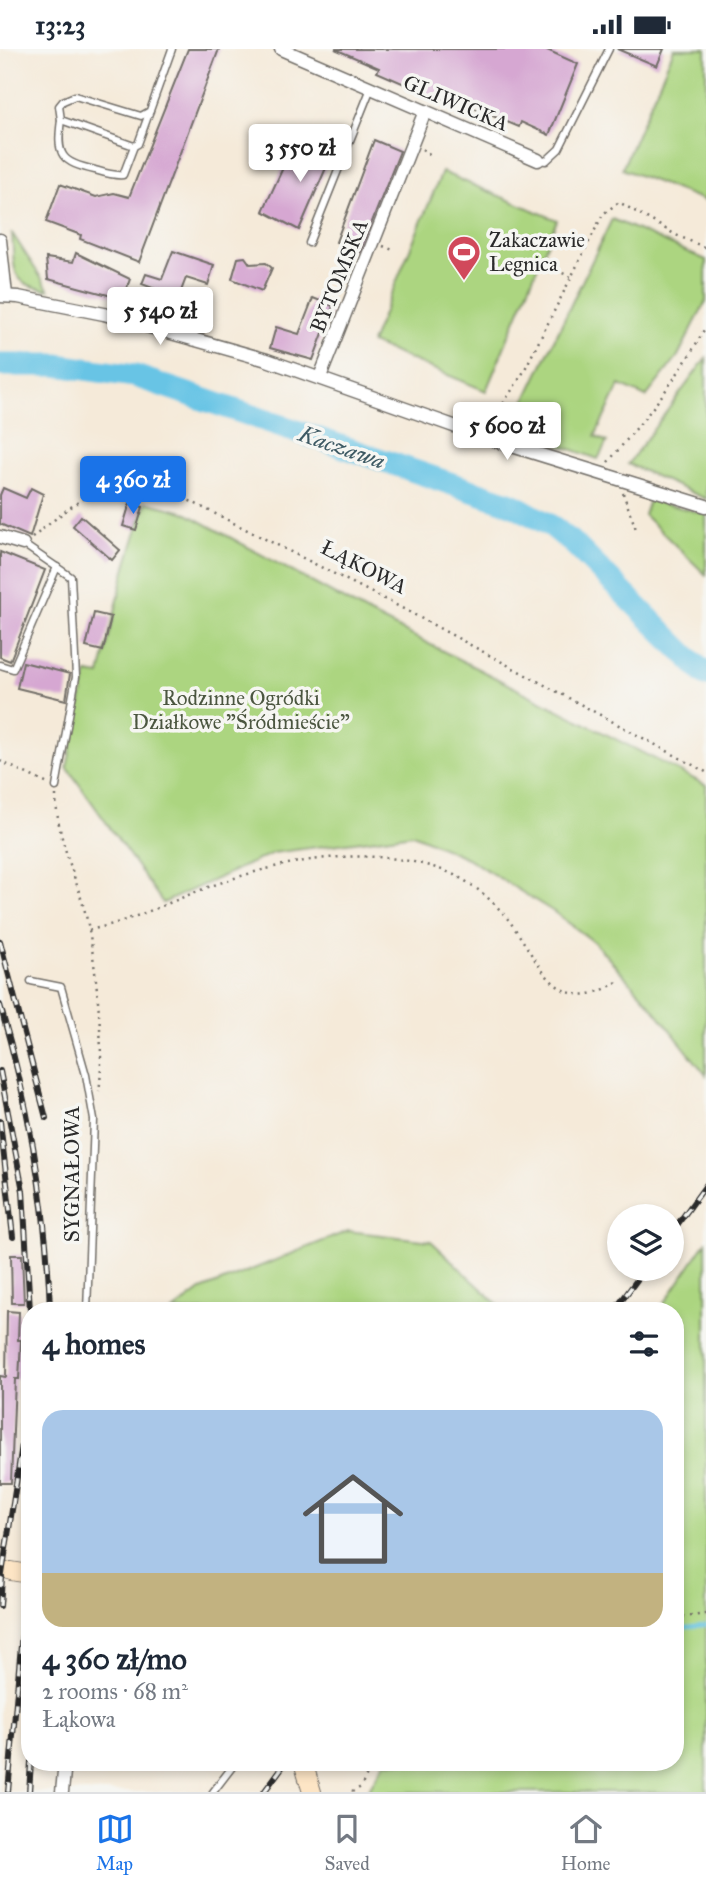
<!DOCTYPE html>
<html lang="en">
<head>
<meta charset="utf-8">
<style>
	:root { --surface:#fff; --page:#f6f6f7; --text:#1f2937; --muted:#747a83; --line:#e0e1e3; --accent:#1a73e8 }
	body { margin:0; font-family:"IM FELL Great Primer",serif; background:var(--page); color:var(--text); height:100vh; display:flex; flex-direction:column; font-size:26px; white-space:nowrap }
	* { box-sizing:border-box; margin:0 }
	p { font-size:23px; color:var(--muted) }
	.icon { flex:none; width:38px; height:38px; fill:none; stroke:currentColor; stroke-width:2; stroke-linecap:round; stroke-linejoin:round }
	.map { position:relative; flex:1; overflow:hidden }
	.details { position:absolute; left:21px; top:1253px; width:663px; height:469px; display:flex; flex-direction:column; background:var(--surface); border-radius:28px; box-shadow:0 4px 10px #0003 }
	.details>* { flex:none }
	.buttons { position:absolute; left:607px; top:1155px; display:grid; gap:14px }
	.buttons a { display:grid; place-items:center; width:77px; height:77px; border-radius:50%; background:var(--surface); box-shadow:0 4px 10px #0003; font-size:35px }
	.price { position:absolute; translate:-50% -60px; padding:0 16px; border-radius:7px; background:#fff; color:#222; font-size:23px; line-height:46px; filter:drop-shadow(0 2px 4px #0008) }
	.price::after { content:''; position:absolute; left:50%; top:42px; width:21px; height:16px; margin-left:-10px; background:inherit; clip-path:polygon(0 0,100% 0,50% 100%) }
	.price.on { background:var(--accent); color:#fff }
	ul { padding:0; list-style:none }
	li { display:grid; align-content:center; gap:14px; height:371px; padding:0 21px }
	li+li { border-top:2px solid var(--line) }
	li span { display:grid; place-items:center; height:217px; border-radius:21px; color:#555 }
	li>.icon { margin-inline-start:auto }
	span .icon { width:126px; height:126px; fill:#fffc; stroke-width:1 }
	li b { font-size:30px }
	h2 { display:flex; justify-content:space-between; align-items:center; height:84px; padding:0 21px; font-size:30px }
	.status { display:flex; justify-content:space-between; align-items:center; height:49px; padding:0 35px; background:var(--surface); direction:ltr }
	.status svg { height:19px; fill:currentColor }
	.tabs { display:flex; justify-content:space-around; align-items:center; height:98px; border-top:2px solid var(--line); background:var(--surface); font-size:19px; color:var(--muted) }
	.tabs a { display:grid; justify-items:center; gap:4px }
	.tabs .on { color:var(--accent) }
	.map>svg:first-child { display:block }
	.green { fill:#acd580; stroke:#6c8056; stroke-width:2 }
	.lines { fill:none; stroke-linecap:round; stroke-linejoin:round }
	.stream { stroke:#67c4e5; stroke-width:3.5 }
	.river { stroke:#67c4e5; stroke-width:23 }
	.building { fill:#d6a7d2 }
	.lane-casing { stroke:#726e68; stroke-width:9 }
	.street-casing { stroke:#726e68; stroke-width:15 }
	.secondary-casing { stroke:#726e68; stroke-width:20 }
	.path { stroke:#726e68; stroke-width:2.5; stroke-dasharray:2 5; stroke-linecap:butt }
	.lane { stroke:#fff; stroke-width:6 }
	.street { stroke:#fff; stroke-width:12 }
	.secondary { stroke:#fde5c5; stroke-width:18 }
	.rail-casing { stroke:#2b2b2b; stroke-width:6 }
	.rail { stroke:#f6f6f2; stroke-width:3.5; stroke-dasharray:10; stroke-linecap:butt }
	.labels { text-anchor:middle; stroke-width:7; stroke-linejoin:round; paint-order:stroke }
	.street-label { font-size:21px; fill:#2b2b2b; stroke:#f6f6f2 }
	.poi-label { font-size:21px; fill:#2b2b2b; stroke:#f6f6f2; text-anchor:start }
	.park-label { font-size:21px; fill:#4b5640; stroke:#f6f6f2 }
	.water-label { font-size:23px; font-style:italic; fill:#3d5963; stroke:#f6f6f2 }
</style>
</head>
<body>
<div class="status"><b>13:23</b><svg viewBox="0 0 49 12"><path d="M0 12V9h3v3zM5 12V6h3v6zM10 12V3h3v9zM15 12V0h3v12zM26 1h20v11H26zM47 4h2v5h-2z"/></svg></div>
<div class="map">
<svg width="706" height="1743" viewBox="0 0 706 1743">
	<rect width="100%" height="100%" fill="#f6f6f2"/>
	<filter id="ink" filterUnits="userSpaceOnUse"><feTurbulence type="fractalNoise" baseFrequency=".0143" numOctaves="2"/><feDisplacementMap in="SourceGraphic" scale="14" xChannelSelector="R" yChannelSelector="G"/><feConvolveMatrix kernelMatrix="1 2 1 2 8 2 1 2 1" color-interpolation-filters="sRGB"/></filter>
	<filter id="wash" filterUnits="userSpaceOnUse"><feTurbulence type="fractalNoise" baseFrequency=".00686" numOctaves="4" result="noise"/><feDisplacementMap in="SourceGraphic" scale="28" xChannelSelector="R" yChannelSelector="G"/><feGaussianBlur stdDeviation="1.57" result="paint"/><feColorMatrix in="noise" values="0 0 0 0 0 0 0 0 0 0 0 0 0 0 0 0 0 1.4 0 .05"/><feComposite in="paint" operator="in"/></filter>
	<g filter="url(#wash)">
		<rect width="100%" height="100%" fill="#f5ead9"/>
		<g class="green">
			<polygon points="674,0 706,0 706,152 622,120"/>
			<polygon points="442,123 557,171 486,342 371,294"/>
			<polygon points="612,170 706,211 706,252 678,307 646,348 620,336 595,387 607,393 598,410 512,379"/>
			<path d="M12,184L49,241C8,236 15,219 12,184Z"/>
			<polygon points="706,309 706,450 628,415"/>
			<polygon points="649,451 706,465 706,526 644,466"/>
			<polygon points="146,453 184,463 366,563 706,736 706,1026 649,954 594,893 554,863 467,809 413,785 273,804 163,854 67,718 87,624 100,626 125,521"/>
			<polygon points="348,1182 431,1192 505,1262 173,1262 201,1241"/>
			<polygon points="706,1193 706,1743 367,1743 385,1713 676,1713 676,1262 659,1262"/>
		</g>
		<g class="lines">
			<polyline class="stream" points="676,1580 706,1576"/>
			<polyline class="river" points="0,316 57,316 135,327 514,456 553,478 575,496 706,626"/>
		</g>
		<g id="blocks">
			<g class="building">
				<polygon points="188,0 219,0 139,213 80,190 81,186 46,173 60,135 96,148 114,144 129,148"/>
				<polygon points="335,0 545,0 578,15 549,86 521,73 519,78 450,49 448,54 377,23 379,19"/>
				<polygon points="617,0 664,0 657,17"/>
				<polygon points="314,86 336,96 299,181 263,162 286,112 300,118"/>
				<polygon points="374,91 400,102 360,203 336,193"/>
				<polygon points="173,202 214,216 208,236 186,229 173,263 151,257 158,241 142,235 146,225 162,230"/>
				<polygon points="76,204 130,230 123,250 48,230 46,209 73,213"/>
				<polygon points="245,208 250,215 266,214 272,219 262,242 232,230 238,209"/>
				<polygon points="313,249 333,257 313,311 270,299 276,278 299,285"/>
				<polygon points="3,439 26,449 31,439 43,445 30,488 0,475 0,446"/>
				<polygon points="130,454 143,458 136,481 123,477"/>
				<polygon points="81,467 120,501 112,511 73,477"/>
				<polygon points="0,503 45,521 10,612 0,608"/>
				<polygon points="94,564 111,568 103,602 86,598"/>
				<polygon points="23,613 70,625 66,651 17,639"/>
				<polygon points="11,1206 22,1206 24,1254 12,1254"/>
				<polygon points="7,1262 19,1263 18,1291 21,1291 19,1330 15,1330 11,1434 0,1434 0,1327 6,1328"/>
			</g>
		</g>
	</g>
	<g filter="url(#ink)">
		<use href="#blocks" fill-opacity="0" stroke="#726e68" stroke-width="2"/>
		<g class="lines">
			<defs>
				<g id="lane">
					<polyline points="150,62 141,67 75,47 63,52 59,57 61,71 134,97 138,95 172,0"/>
					<path d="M61,71C56,107 61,113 95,121C105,124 114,127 123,126L134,97"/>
					<polyline points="538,111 546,112 559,100 609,0"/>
					<polyline points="309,194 371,39"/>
					<polyline points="23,495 71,528 76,628 56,738"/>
					<polyline points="0,616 13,620 57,518"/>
					<polyline points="31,932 61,938 86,1026 94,1071 87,1262"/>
					<polyline points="213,1743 236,1713"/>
				</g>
				<g id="street">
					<polyline points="281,0 538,111"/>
					<polyline points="0,191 6,246"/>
					<polyline points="0,247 18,248 104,265 267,311 499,393 706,457"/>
					<polyline points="320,328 425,62"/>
					<polyline points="0,488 23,495"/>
					<polyline points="62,1743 65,1713"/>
				</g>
				<g id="secondary">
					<polyline points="11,1522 23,1524"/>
					<polyline points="303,1713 312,1743"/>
				</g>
			</defs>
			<use href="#lane" class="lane-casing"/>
			<use href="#street" class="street-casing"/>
			<use href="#secondary" class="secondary-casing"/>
			<g class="path">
				<polyline points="422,100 431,106"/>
				<polyline points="383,197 393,201"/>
				<polyline points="550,218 571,228"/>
				<polyline points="488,378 523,324 603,165 619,153 676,186 706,199"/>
				<path d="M608,413C644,371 680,327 706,277"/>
				<polyline points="623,444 636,480"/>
				<path d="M32,489C87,444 100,429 174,444L400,558L706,723"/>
				<polyline points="0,712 48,735"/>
				<path d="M56,746C56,793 81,835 89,881C96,920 105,1005 99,1042"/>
				<path d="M89,881C133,872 173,851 214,836C284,811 366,795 439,820C465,828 489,847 507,869C539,909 555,975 620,931"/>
				<polyline points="676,1569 706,1565"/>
				<polyline points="352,1743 361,1738 373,1713"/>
			</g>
			<use href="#lane" class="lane"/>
			<use href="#street" class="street"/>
			<use href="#secondary" class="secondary"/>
			<defs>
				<g id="rail">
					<polyline points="0,892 46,1069"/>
					<path d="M0,956C29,1056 47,1157 50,1262"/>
					<polyline points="0,1022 23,1142 30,1262"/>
					<polyline points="0,1072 13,1188"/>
					<polyline points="672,1183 706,1136"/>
					<polyline points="614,1262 645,1220"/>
					<polyline points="0,1538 23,1390 30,1312"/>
					<polyline points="0,1557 2,1529"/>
					<polyline points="8,1743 30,1495"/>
					<polyline points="29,1743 31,1713"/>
					<polyline points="264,1743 286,1713"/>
				</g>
			</defs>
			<use href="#rail" class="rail-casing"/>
			<use href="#rail" class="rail"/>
		</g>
	</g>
	<defs>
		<symbol id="stadium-pin" viewBox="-11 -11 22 30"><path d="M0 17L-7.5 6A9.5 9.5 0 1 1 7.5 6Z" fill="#d1495b" stroke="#f6f6f2"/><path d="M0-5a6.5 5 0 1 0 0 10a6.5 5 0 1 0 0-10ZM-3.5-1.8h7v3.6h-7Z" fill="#fff"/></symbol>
	</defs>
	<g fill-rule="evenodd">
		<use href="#stadium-pin" x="445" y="184" width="38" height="52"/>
	</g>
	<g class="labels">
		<g class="street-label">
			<text transform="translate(456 54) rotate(23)" y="7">GLIWICKA</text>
			<text transform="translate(339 227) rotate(-68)" y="7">BYTOMSKA</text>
			<text transform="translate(364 518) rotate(27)" y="7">ŁĄKOWA</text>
			<text transform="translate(72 1125) rotate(-90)" y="7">SYGNAŁOWA</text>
		</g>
		<g class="poi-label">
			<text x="489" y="198">Zakaczawie<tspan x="489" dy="24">Legnica</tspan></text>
		</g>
		<g class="park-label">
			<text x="241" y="656">Rodzinne Ogródki<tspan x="241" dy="24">Działkowe "Śródmieście"</tspan></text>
		</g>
		<g class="water-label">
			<text transform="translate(342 398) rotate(19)" y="8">Kaczawa</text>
		</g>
	</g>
</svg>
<div class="buttons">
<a><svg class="icon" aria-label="layers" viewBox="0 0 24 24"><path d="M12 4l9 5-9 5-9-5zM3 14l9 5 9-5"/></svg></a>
</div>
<b class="price" style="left:300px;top:135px">3 550 zł</b>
<b class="price" style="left:160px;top:298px">5 540 zł</b>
<b class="price" style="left:507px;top:413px">5 600 zł</b>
<b class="price on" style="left:133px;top:467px">4 360 zł</b>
<section class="details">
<h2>4 homes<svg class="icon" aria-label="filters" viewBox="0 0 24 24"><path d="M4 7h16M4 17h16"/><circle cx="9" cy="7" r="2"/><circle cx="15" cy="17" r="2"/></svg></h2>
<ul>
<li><span style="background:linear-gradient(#a9c7e8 75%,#c2b280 0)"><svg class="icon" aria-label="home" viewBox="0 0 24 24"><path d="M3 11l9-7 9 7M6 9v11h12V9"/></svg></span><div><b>4 360 zł/mo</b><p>2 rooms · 68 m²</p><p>Łąkowa</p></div></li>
</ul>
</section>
</div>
<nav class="tabs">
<a class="on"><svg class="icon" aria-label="map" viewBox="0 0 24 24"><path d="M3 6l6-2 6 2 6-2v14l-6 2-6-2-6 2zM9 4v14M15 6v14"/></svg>Map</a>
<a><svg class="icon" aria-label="saved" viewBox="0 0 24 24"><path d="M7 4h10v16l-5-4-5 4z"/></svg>Saved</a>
<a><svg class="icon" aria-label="home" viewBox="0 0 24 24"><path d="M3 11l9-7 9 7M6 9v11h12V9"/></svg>Home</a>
</nav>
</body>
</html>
